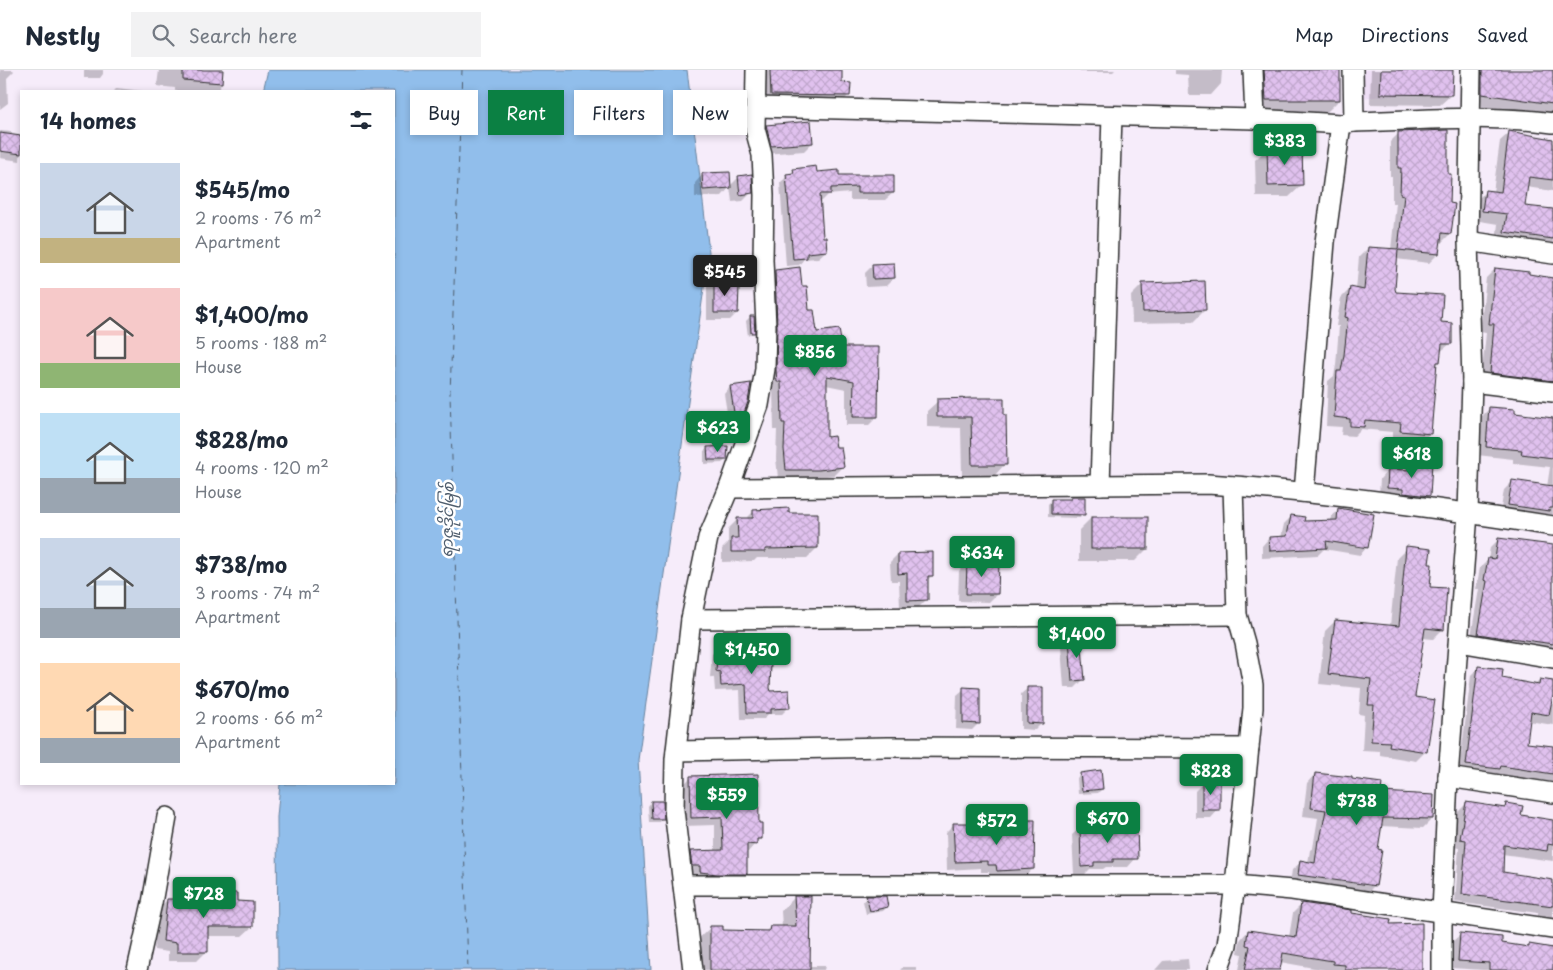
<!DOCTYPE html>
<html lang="en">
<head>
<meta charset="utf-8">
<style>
	:root { --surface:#fff; --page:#f2f2f3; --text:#1f2937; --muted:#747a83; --line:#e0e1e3; --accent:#0b8043 }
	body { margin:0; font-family:"Playpen Sans","Noto Sans Myanmar",sans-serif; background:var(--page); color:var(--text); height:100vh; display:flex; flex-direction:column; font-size:19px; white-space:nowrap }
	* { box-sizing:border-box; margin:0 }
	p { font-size:16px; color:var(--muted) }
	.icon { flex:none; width:28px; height:28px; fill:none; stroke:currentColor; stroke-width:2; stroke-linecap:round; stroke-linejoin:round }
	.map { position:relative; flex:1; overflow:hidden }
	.drawer { position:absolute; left:20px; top:20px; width:375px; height:695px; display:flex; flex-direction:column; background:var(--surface); border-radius:0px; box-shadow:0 2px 8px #0003 }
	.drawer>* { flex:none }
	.hud { position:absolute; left:410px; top:20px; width:475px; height:45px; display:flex; gap:10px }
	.price { position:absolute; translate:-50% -42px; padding:0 11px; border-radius:5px; background:var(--accent); color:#fff; font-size:16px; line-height:32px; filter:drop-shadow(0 1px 2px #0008) }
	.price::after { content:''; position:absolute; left:50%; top:30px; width:15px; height:11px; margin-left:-8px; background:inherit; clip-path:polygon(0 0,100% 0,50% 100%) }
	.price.active { background:#222; color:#fff }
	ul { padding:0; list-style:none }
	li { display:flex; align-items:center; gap:15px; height:125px; padding:0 20px }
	li span { display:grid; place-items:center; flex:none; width:140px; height:100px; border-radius:0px; color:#555 }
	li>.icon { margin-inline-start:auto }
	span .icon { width:60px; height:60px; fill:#fffc; stroke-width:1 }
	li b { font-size:21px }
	h2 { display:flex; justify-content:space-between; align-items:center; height:60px; padding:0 20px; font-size:21px }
	.pill { padding:0 18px; border-radius:0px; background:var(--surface); box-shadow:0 2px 8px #0003; font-size:18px; line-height:45px }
	.pill.active { background:var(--accent); color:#fff }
	header { display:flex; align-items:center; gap:30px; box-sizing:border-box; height:70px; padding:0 25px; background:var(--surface); border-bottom:1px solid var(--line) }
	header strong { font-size:24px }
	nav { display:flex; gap:28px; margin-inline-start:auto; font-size:18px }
	.search { width:350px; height:45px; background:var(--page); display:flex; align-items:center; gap:12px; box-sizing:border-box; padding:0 18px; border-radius:0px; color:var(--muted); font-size:19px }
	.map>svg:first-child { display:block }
	.built { fill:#efdff6 }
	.water { fill:#91beeb; stroke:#68839e }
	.shadow { fill:#0003; fill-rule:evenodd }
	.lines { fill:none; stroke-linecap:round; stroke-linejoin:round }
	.ferry { stroke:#4f5e6e; stroke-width:1; stroke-dasharray:6 5; stroke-linecap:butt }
	.building { fill:url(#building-cross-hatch); stroke:#2b2b2b }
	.minor-casing { stroke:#2b2b2b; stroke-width:22 }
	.minor { stroke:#fff; stroke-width:19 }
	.labels { text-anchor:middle; stroke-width:5; stroke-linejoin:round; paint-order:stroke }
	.water-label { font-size:16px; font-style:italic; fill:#4f5e6e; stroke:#fff }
</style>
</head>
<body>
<header>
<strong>Nestly</strong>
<div class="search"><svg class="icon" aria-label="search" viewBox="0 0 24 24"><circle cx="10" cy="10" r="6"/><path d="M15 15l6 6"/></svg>Search here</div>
<nav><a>Map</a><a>Directions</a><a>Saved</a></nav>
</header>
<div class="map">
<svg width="1553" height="900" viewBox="0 0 1553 900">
	<defs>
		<pattern id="building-cross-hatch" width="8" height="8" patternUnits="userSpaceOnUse" patternTransform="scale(1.25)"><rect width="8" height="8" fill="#e0c1ee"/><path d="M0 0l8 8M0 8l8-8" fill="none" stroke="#c0a6cc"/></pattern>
	</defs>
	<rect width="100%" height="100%" fill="#f6ecfa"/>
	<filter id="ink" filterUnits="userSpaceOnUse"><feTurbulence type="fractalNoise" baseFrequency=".02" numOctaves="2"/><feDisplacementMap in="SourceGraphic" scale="10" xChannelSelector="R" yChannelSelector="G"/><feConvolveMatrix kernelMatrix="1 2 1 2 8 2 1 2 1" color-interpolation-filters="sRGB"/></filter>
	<g filter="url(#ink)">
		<polygon class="built" points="1356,0 1450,0 1450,23 1355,28"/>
		<polygon class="water" points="268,0 687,0 709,182 638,690 651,900 278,900 277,747 280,714 394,714 394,21 263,21"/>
		<g class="shadow">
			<polygon points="0,0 13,0 14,1 7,8 8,33 0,39"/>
			<polygon points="84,0 103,0 103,4 100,8 84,8"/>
			<polygon points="159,0 221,0 220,21 175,21 175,18 157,16"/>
			<polygon points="758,0 841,0 840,13 849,25 842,32 760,31"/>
			<polygon points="1080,0 1115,0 1113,2 1080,2"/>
			<polygon points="1175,0 1222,0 1221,14 1211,25 1189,25 1188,5 1175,4"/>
			<polygon points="1339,0 1339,30 1327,42 1254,42 1251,5 1242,1"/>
			<polygon points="1371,0 1451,0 1451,25 1440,35 1370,34"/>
			<polygon points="1472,0 1553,0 1553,50 1467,38"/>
			<polygon points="117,18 143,21 114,21"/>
			<polygon points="767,56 812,73 804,81 764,84 759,64"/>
			<polygon points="0,61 12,62 12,66 21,68 20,91 0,88"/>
			<polygon points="1510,62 1553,70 1553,121 1526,117 1523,137 1553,140 1553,179 1496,171 1498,154 1474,150 1476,131 1486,121 1493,122 1500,71"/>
			<polygon points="1399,63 1447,105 1450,164 1441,173 1439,173 1438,184 1429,193 1396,189 1395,224 1440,254 1450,274 1440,282 1439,291 1435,295 1430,363 1421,372 1392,370 1392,362 1361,359 1354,366 1341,365 1342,357 1326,356 1328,311 1334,306 1336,295 1339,256 1336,256 1341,228 1350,219 1356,220 1359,187 1368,178 1391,180 1396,133 1392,133 1392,106 1390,106 1390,72"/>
			<polygon points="1268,78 1302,115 1289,127 1256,127 1255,90"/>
			<polygon points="794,100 838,106 893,123 885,130 850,130 850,123 828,125 822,131 820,131 822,168 826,181 818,188 804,189 799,195 786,196 780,113"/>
			<polygon points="703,104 730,116 738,108 751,123 743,131 732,132 730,117 722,126 695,127 695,113"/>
			<polygon points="873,195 894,208 886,216 866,217 865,203"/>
			<polygon points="1495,199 1553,210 1553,322 1481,312 1486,263 1480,262 1486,208"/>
			<polygon points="775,201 801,218 816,263 840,279 877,347 869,355 846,355 846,319 826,315 826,368 834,379 842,397 834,405 810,408 778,408 776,388 777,360 774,360 773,320 770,320 767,209"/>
			<polygon points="714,209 726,218 737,243 730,250 707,250 707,216"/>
			<polygon points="1143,214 1205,240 1193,252 1132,253 1131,226"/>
			<polygon points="750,247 753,262 748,266 746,251"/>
			<polygon points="750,314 741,348 735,354 729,355 724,324 730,317"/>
			<polygon points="1003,329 1005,394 995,405 962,405 961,358 927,357 927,341 938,331"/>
			<polygon points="1490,338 1513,345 1553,348 1553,449 1500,444 1504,420 1513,411 1547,417 1550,397 1513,393 1513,389 1477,385 1480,348"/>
			<polygon points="708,378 726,390 722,393 704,394 704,381"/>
			<polygon points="1411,393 1431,394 1429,426 1421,434 1379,425 1380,409 1388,400 1403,401"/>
			<polygon points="1083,428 1083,444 1080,448 1048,447 1048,434 1052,430"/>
			<polygon points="1339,440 1367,477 1360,485 1324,479 1318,485 1262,488 1262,476 1269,468 1281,468 1284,454 1292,446 1302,453 1330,451 1331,447"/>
			<polygon points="754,441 788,444 817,478 807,488 757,488 754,491 722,492 722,479 728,473 728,459 738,449 746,449"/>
			<polygon points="1091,448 1147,479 1135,491 1079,491 1079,460"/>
			<polygon points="1499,469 1550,476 1553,474 1553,584 1470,572 1479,519 1476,519 1480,498 1488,490 1490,478"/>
			<polygon points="1407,478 1428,495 1429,518 1443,559 1433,569 1423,568 1414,628 1426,681 1416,691 1380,685 1380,681 1362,680 1364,645 1359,644 1361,618 1319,614 1325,561 1335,551 1390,556 1397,488"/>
			<polygon points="898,484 932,506 926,511 927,529 919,537 900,538 899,511 891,511 890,492"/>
			<polygon points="967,492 997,524 989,532 958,531 959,501"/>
			<polygon points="753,569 768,619 789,637 782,644 768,644 764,649 741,649 740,620 715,621 714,608 710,607 712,584 718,578 746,579 747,575"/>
			<polygon points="1069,569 1083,610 1075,618 1064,618 1061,577"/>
			<polygon points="1479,597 1501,609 1535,615 1540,610 1553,612 1553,655 1529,651 1526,674 1553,681 1553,716 1544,715 1544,712 1494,704 1491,707 1459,703 1471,605"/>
			<polygon points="1028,618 1042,653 1035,660 1021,659 1021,624"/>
			<polygon points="964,619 979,653 972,660 956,659 957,625"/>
			<polygon points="1082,703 1102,719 1098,723 1078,724 1077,708"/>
			<path d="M1315,704L1350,711L1380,723L1432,749L1423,758L1380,756L1376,780L1375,815L1366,824L1290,813L1292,800L1301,792L1308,793L1310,780L1313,778L1318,748L1303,746L1307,713ZM1341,809L1370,813V816L1340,811Z"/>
			<polygon points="691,707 760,768 748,782 745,782 746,803 737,811 692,809 693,803 684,804 682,790 691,782 715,782 715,755 683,756 682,716"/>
			<polygon points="1203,713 1219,739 1211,748 1195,748 1195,721"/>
			<polygon points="651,732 662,748 659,752 649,752 648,736"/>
			<polygon points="1466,734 1502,739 1506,735 1520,746 1553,751 1553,791 1502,784 1502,803 1553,812 1553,848 1538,846 1538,843 1455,832 1459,778 1453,777 1458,742"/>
			<polygon points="1020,751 1033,799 1025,806 989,808 989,802 981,802 981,798 947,800 946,762 954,754 970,762 1012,761 1012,759"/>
			<polygon points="1081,757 1136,788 1128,797 1106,797 1103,799 1090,799 1085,804 1074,804 1072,765"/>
			<polygon points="208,824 236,833 252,857 242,866 207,866 207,881 197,891 168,891 168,882 154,880 158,839 167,830 203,830"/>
			<polygon points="794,828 809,828 808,896 825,896 824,900 697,900 697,870 711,857 722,861 765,862 770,857 782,857 781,841"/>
			<polygon points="867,828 887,837 883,841 866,844 863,831"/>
			<polygon points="1301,835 1351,844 1389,855 1421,900 1325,900 1280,892 1279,900 1239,900 1242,884 1238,883 1240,870 1248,861 1289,867 1293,843"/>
			<polygon points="1461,864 1500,875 1527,878 1529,876 1553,879 1553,900 1483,900 1452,898 1453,871"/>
			<polygon points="1188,889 1189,900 1155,900 1163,891"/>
			<polygon points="903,897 916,897 916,900 900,900"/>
		</g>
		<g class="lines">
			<polyline class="ferry" points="462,0 450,324 468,900"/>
		</g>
		<g class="building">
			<polygon points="183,0 223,0 222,13 183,10"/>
			<polygon points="770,0 842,0 842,12 851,13 850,26 771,25"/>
			<polygon points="1264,0 1340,0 1340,30 1266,30"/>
			<polygon points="1381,0 1453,0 1452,25 1380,24"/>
			<polygon points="1482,0 1553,0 1553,34 1482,24"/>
			<polygon points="811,51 813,73 771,76 766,55"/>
			<polygon points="1448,60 1448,104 1451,104 1450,133 1455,134 1451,164 1442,163 1439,184 1398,180 1395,219 1396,222 1443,225 1441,252 1452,253 1452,274 1442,274 1440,292 1437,292 1431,364 1400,361 1401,353 1365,350 1364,357 1350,356 1350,349 1334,347 1337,301 1341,301 1344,285 1348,248 1345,247 1350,217 1364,220 1368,177 1398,179 1404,125 1400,124 1401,98 1398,98 1398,62"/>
			<polygon points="1509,61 1553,69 1553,110 1529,107 1525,136 1553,139 1553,169 1504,162 1507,144 1482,141 1485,120 1501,122"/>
			<polygon points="0,63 21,66 21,84 0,81"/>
			<polygon points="1302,76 1303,115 1268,116 1267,77"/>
			<polygon points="816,96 817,102 839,100 839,105 894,105 894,123 857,123 857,117 831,118 831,124 820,124 823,167 826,167 827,181 807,183 807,188 793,189 786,104 794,103 793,99"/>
			<polygon points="730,102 731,118 703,120 702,103"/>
			<polygon points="752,104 753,123 740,125 738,106"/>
			<polygon points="894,193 895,208 873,209 872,194"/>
			<polygon points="800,197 802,216 807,216 809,240 814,240 817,262 839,259 842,277 879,277 878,347 853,347 854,311 827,306 827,367 834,366 836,377 841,377 844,397 819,400 786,400 784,379 785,353 782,353 781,312 777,312 776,300 777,256 775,200"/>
			<polygon points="1495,198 1529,202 1529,204 1553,208 1553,311 1490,303 1494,254 1489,254"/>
			<polygon points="714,207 727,207 727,217 739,217 738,243 714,243"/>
			<polygon points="1205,211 1206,240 1143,242 1142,213"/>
			<polygon points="750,246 754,246 755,263 751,263"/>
			<polygon points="751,313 748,332 742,348 735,349 730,316"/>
			<polygon points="973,328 1004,328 1004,345 1006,345 1007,395 972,395 971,347 937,347 937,329"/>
			<polygon points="1489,337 1515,339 1515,343 1553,348 1553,388 1521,384 1522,380 1486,377"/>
			<polygon points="728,376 727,390 708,390 707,377"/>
			<polygon points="1411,391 1432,393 1430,426 1403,423 1403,419 1387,418 1388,399 1410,400"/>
			<polygon points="1512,410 1553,416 1553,438 1550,438 1549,441 1508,435"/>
			<polygon points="1071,427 1085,427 1085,445 1051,444 1051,429 1071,429"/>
			<polygon points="789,438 789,443 818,443 818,478 765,479 765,482 731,482 731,468 738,468 737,448 753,448 753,440"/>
			<polygon points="1338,438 1374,444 1368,478 1326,471 1327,478 1270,481 1269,467 1287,466 1291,445 1305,447 1304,451 1337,450"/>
			<rect x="1091" y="447" width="57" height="32"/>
			<polygon points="1498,468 1553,475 1553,574 1511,568 1511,569 1478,564 1487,511 1484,510 1488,488 1495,489"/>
			<polygon points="1406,476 1431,479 1429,494 1432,494 1430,517 1447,518 1444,560 1425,558 1415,627 1435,630 1427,682 1389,676 1390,672 1371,671 1374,635 1368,635 1371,609 1328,604 1335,550 1399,556"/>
			<polygon points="933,482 933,506 928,506 928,530 907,531 907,503 898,504 898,483"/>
			<polygon points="967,491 999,492 998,524 966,524"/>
			<polygon points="753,567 772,568 770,618 771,621 789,620 790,638 771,639 771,643 747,643 746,614 721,616 720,602 716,601 718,576 752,578"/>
			<polygon points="1081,567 1085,610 1072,611 1069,568"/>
			<polygon points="1478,596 1503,599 1502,608 1539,615 1540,609 1553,611 1553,625 1549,645 1531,642 1527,673 1553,676 1553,704 1501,696 1500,699 1466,695"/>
			<polygon points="963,617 980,618 980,654 963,653"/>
			<polygon points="1027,617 1043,617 1043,654 1027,653"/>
			<polygon points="1101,700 1103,719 1082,721 1080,703"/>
			<polygon points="1315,703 1352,707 1352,709 1382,713 1381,722 1434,725 1433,749 1383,748 1378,779 1382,780 1376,816 1298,805 1300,790 1315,793 1318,770 1320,770 1326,740 1311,738"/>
			<polygon points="758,704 759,753 762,753 762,769 757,769 757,775 747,774 747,804 717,804 700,802 700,796 692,796 690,781 723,780 722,747 691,748 690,706"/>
			<rect x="1202" y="712" width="18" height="28"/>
			<polygon points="651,731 663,731 664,749 652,749"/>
			<polygon points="1466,732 1505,738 1506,733 1523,736 1521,745 1553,750 1553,775 1548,774 1547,781 1504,775 1503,802 1553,810 1553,836 1462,824 1466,770 1460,769"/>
			<polygon points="1019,750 1035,750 1034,799 997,801 996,795 988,795 988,791 955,792 953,753 971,753 971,760 1019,760"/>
			<polygon points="1137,755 1138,789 1113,789 1113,792 1094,792 1094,796 1081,797 1080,756"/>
			<polygon points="208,823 237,823 237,831 253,832 253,857 208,857 208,882 177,882 177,873 163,871 167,829 208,829"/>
			<polygon points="794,826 811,826 810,900 710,900 710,856 723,856 723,860 769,861 770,856 796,856"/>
			<polygon points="866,826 886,826 888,837 870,841"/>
			<polygon points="1301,833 1352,840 1352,843 1391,849 1390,854 1422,853 1422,900 1345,900 1345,895 1333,894 1333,891 1283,883 1280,900 1245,900 1250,876 1246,875 1248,860 1296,867"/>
			<polygon points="1460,863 1502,867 1502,873 1529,877 1529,874 1553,878 1553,900 1489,900 1489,893 1458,891"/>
		</g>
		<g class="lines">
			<defs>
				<g id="minor">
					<polyline points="1253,0 1255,49"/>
					<polyline points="1353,0 1354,52"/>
					<path d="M756,37L1255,49L1341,54L1354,52C1420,50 1487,44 1553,53"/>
					<polyline points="1468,171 1553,184"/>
					<polyline points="1472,312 1553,322"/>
					<polyline points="1100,415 1112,46"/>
					<path d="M729,418L1208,414C1324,422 1438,438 1553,456"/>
					<polyline points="1304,422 1325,172 1341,54"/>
					<polyline points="691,549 1237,545"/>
					<polyline points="1459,572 1553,588"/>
					<polyline points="676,681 888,677 1249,678"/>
					<polyline points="1448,707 1553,723"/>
					<polyline points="683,815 1235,815 1292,820 1553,859"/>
					<polyline points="137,900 152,833 167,747"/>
					<polyline points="693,900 674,740 675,689 691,549 708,468 729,418 759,335 765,299 766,256 763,190 764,125 762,85 755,59 756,0"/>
					<polyline points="1218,900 1227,875 1235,815 1253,638 1253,615 1245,573 1237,545 1233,416"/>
					<polyline points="1442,900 1442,843 1448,707 1468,443 1472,312 1468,171 1471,0"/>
				</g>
			</defs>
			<use href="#minor" class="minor-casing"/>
			<use href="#minor" class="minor"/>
		</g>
	</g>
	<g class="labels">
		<g class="water-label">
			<text transform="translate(447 450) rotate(-89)" y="6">ရာဇူဒိုင်မြစ်</text>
		</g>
	</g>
</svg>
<b class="price" style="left:1285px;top:96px">$383</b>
<b class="price active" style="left:725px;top:227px">$545</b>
<b class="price" style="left:815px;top:307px">$856</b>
<b class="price" style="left:718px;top:383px">$623</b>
<b class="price" style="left:1412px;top:409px">$618</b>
<b class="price" style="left:982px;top:508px">$634</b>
<b class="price" style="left:1077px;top:589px">$1,400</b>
<b class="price" style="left:752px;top:605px">$1,450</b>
<b class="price" style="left:1211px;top:726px">$828</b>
<b class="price" style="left:727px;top:750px">$559</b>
<b class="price" style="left:1357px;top:756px">$738</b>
<b class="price" style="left:1108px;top:774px">$670</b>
<b class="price" style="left:997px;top:776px">$572</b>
<b class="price" style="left:204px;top:849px">$728</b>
<div class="hud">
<a class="pill">Buy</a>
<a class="pill active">Rent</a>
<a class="pill">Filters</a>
<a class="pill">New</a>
</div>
<section class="drawer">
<h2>14 homes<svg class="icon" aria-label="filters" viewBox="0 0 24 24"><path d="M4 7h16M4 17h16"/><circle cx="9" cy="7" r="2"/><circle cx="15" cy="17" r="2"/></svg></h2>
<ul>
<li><span style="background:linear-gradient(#c9d6e8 75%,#c2b280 0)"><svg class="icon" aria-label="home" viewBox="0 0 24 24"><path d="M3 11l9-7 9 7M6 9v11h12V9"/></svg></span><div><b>$545/mo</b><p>2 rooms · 76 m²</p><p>Apartment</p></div></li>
<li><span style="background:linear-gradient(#f6c9c9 75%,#8fb573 0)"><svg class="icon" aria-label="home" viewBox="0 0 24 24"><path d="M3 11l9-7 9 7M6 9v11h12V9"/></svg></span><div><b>$1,400/mo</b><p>5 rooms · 188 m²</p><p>House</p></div></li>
<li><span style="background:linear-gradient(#bfe0f5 65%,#9aa5b1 0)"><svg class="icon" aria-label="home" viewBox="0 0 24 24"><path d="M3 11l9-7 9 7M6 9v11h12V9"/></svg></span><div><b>$828/mo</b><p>4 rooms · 120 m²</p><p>House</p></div></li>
<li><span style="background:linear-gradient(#c9d6e8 70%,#9aa5b1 0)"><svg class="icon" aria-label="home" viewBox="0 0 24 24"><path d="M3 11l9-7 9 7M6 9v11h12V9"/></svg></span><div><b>$738/mo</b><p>3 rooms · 74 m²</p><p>Apartment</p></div></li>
<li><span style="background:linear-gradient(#ffd9b3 75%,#9aa5b1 0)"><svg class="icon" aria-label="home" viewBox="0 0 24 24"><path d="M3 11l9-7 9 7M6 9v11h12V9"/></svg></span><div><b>$670/mo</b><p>2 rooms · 66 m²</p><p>Apartment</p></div></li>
</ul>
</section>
</div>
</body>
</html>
